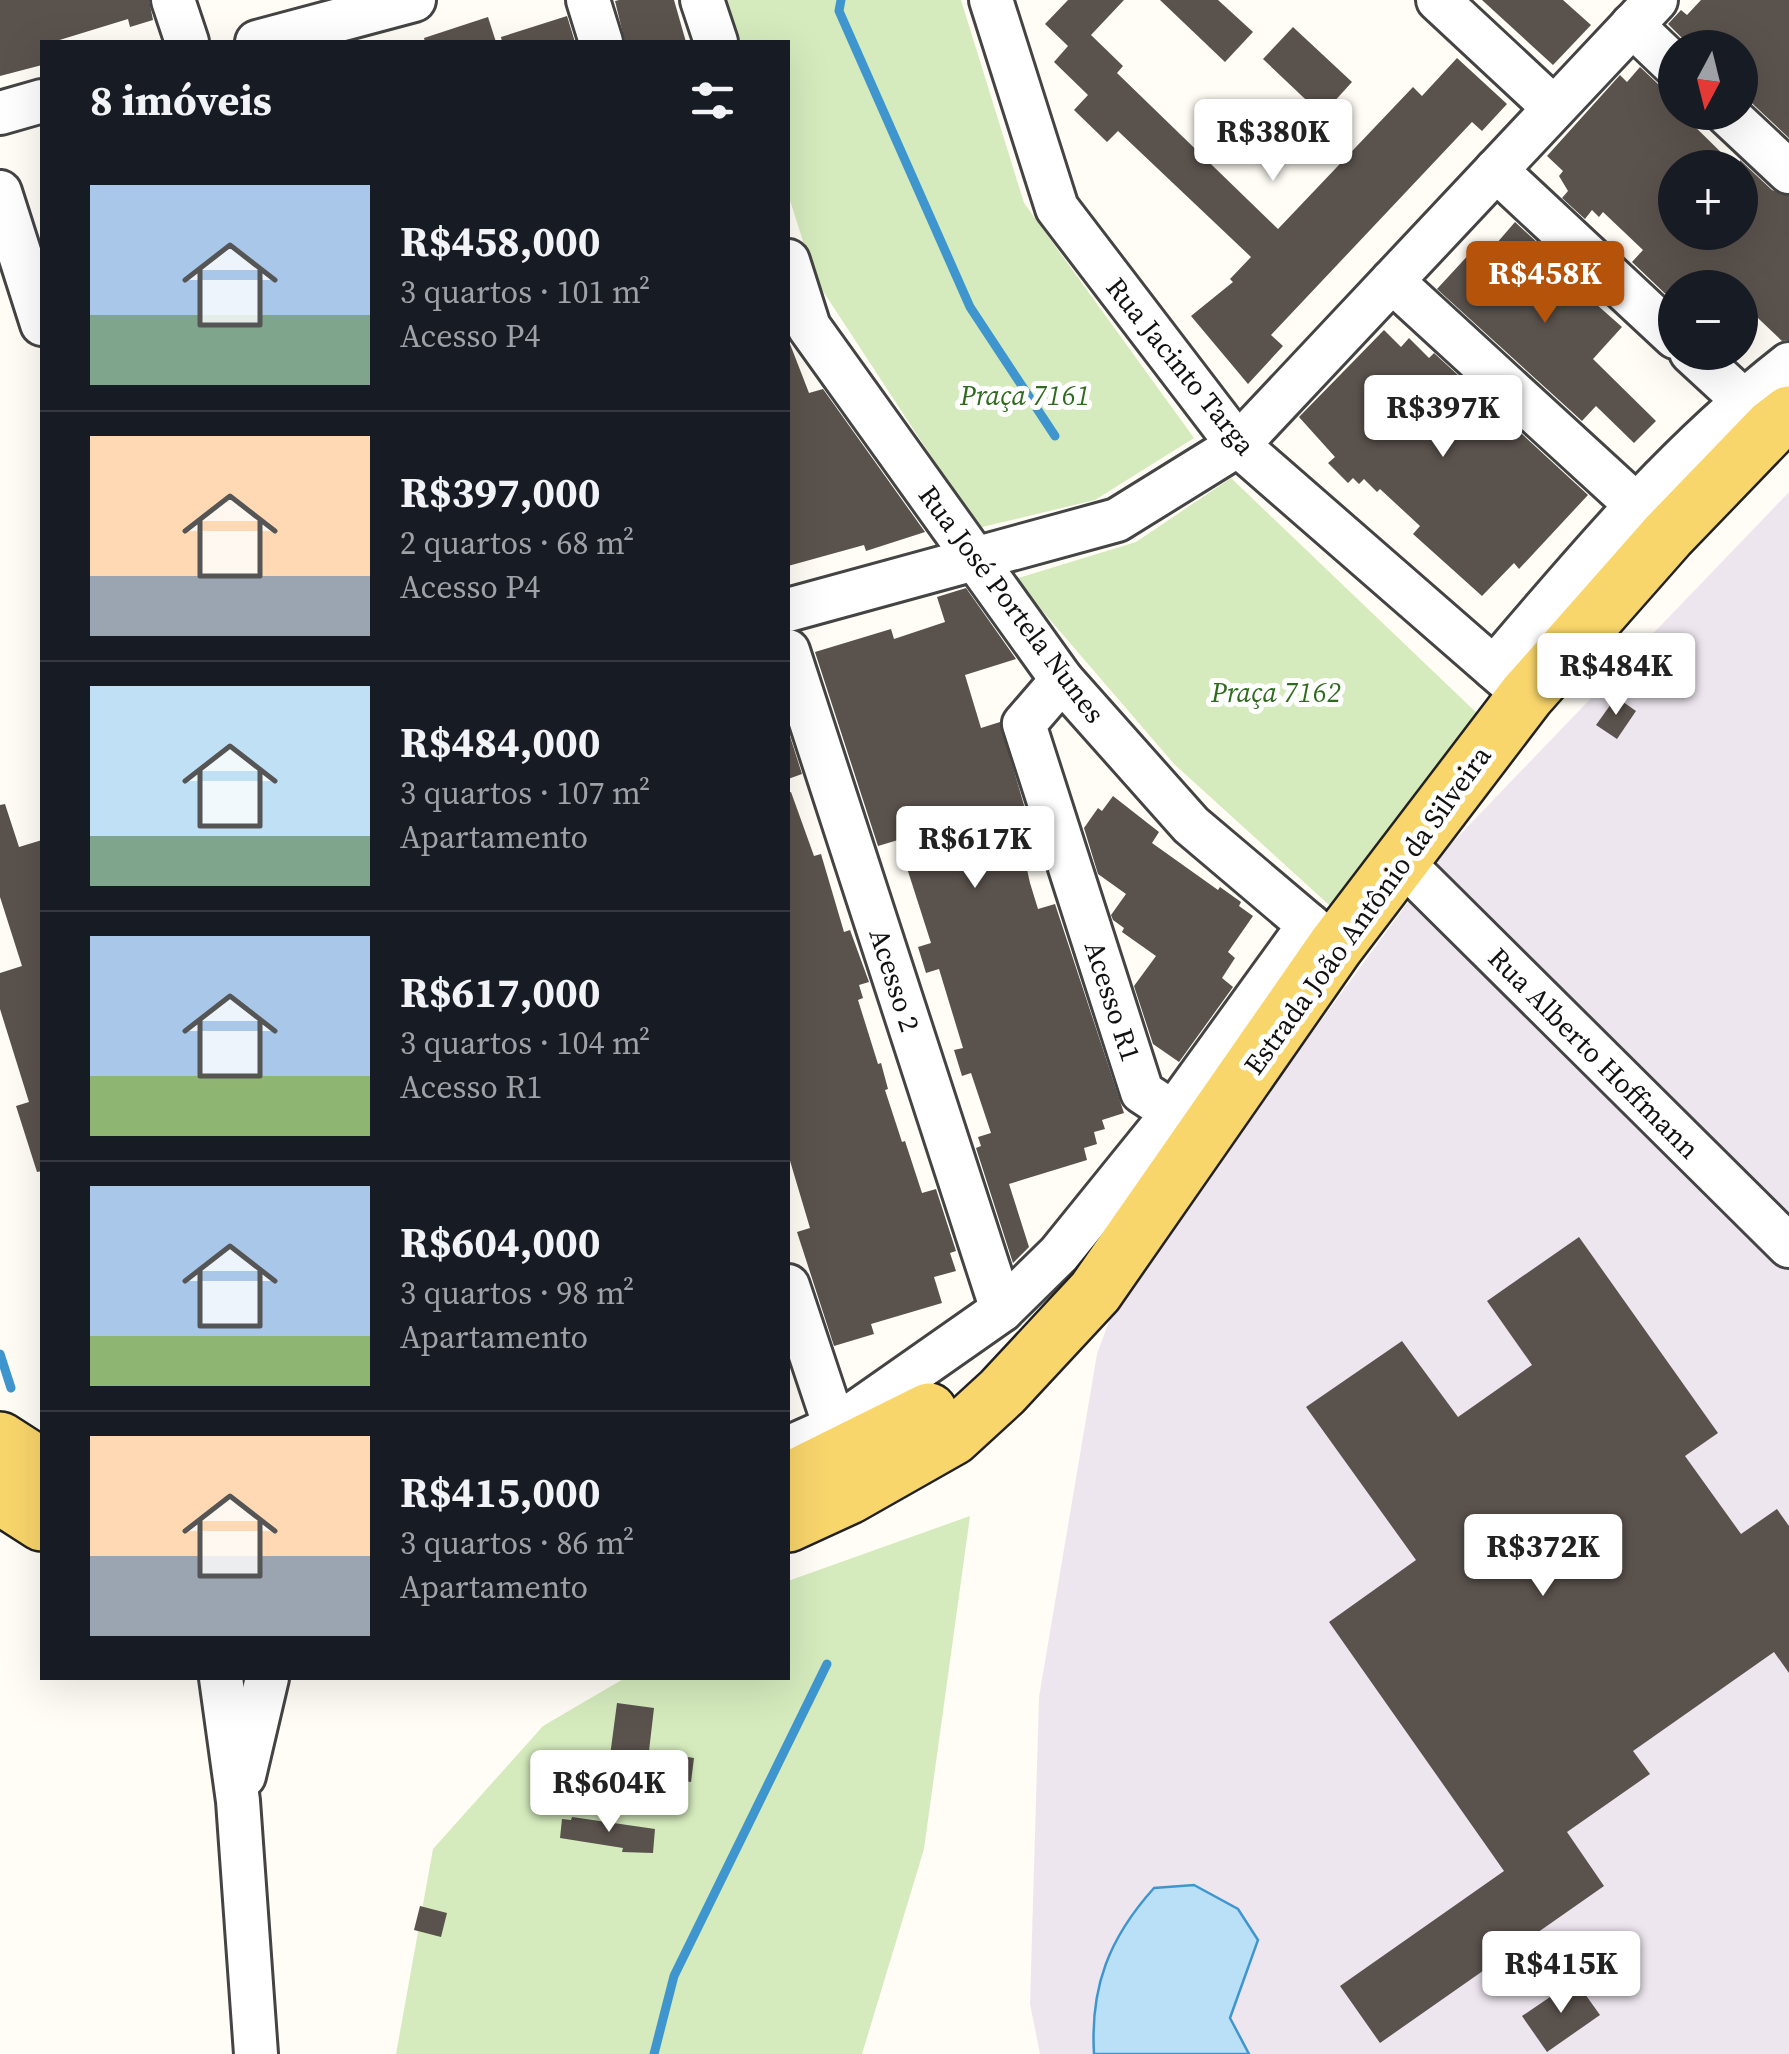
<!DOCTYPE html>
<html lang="pt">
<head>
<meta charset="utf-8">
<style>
	:root { --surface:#171b24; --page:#20242c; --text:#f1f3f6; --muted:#9ea1a6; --line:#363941; --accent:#b45309 }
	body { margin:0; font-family:"Source Serif 4",serif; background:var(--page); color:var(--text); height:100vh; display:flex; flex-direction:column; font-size:38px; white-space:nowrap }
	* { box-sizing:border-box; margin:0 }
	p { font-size:32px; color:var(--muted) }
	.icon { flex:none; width:55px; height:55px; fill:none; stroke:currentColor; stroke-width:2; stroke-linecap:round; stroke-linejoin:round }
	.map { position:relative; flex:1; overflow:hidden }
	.panel { position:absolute; left:40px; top:40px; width:750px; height:1640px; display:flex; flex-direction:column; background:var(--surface); border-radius:0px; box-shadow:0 10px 40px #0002 }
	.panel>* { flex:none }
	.needle { width:65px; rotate:187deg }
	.controls { position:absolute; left:1658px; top:30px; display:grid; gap:20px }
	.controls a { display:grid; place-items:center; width:100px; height:100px; border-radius:50%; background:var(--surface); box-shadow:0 10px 40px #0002; font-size:50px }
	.price { position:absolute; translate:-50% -85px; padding:0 22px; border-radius:10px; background:#fff; color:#222; font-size:32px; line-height:65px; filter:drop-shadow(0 2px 5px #0008) }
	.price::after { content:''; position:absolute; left:50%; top:60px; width:30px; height:22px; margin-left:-15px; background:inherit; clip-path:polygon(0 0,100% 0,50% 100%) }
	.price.current { background:var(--accent); color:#fff }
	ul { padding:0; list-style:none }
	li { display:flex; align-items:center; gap:30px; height:250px; padding:0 50px }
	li+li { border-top:2px solid var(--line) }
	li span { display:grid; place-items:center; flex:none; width:280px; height:200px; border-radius:0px; color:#555 }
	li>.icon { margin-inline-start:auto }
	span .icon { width:120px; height:120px; fill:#fffc; stroke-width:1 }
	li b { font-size:42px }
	h2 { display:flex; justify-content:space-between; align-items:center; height:120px; padding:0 50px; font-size:42px }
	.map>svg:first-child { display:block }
	.industrial { fill:#eee6ef }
	.green { fill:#d5ebbd }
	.water { fill:#b9e0f7; stroke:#3f96cf; stroke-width:2.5 }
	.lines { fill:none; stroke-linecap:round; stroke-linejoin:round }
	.stream { stroke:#3f96cf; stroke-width:9 }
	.building { fill:#5a524d }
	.minor-casing { stroke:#444; stroke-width:48 }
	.major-casing { stroke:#222; stroke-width:60 }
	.minor { stroke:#fff; stroke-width:42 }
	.major { stroke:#f9d66b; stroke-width:55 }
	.labels { text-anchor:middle; stroke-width:10; stroke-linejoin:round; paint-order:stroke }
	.street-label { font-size:28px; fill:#111; stroke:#fff }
	.park-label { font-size:28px; font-style:italic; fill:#2f6b1f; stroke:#fff }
</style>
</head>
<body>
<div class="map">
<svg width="1789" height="2054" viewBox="0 0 1789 2054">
	<rect width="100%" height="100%" fill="#fffdf5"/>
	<polygon class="industrial" points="1789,492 1789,2054 1040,2054 1030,2004 1039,1697 1097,1354 1118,1297 1450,845"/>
	<g class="green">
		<polygon points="726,0 961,0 1024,203 1194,438 1095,500 978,528 815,279 788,194 788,42 739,42"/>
		<polygon points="1231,478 1482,718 1339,914 1174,764 1015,579 1136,542"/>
		<polygon points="970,1516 924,1849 862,2054 396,2054 433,1849 543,1726 625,1678 788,1678 788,1581"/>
	</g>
	<path class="water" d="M1194,1885L1238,1909L1258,1940L1230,2018L1249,2054H1094C1090,1987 1109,1938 1154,1888Z"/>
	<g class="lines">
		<g class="stream">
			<polyline points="841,0 839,11 970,307 1055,436"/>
			<polyline points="0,1354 11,1388"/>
			<polyline points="654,2054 674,1976 827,1664"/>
		</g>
	</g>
	<g class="building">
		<polygon points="0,0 149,0 153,20 130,27 128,19 53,42 42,42 42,65 0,76"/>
		<polygon points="619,0 674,0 686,42 625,42 615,1"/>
		<polygon points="1068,0 1124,0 1091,35 1123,66 1117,73 1278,229 1413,87 1422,96 1457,58 1507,104 1482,131 1472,122 1271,335 1283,346 1248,384 1191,316 1233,282 1230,279 1251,257 1118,131 1107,142 1074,110 1088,95 1054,62 1068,46 1045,24"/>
		<polygon points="1160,0 1218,0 1253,32 1225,62"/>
		<polygon points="1482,0 1563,0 1591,25 1553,65"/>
		<polygon points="1701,0 1789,0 1789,138 1740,92 1740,46 1692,48 1668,24 1681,10 1687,15"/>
		<polygon points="567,16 575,42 502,42 501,37"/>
		<polygon points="488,17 496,42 425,42 424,38"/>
		<polygon points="1293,27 1352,82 1322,115 1263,59"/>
		<polygon points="1640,67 1658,84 1675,93 1675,112 1680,112 1737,168 1675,168 1675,232 1740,232 1740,160 1772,190 1789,196 1789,340 1782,341 1740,301 1740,288 1675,288 1675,303 1632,262 1643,250 1603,212 1599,217 1592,210 1585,219 1562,198 1568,191 1559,176 1563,171 1547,156 1620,75 1627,82"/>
		<polygon points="1515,222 1556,260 1552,265 1622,327 1593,359 1656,421 1634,443 1596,406 1582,421 1437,289 1473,250 1483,259"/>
		<polygon points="1384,330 1401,347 1409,338 1429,358 1434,353 1588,495 1519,569 1514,563 1482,596 1413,534 1420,526 1380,489 1377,492 1364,479 1359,484 1353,478 1348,483 1328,463 1335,457 1299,417"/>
		<polygon points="790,344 809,393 823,389 925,532 866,551 864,545 788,566 788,345"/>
		<polygon points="966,588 1016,659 965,675 981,728 1000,722 1030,826 1018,829 1030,883 1038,909 1055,904 1124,1113 1102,1120 1105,1129 1094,1132 1097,1144 1084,1148 1087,1160 1009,1184 1029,1247 1013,1263 976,1148 981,1146 978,1137 991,1133 971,1073 962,1076 954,1050 963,1048 939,969 926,973 918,947 931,943 898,840 878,846 815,652 891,629 894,639 945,622 937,597"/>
		<polygon points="1616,697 1636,711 1617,739 1596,725"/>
		<polygon points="788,730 802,774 788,779"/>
		<polygon points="791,792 814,856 821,854 844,932 850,930 869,982 859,985 863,998 858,1000 878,1064 881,1063 888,1089 885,1090 902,1142 905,1141 922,1193 936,1189 956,1251 950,1253 956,1271 934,1277 942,1303 871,1324 874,1334 834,1346 797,1232 810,1228 788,1154 788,793"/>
		<polygon points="1113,796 1159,832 1152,843 1218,890 1220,887 1241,902 1239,906 1253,916 1228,952 1235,958 1222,978 1233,987 1179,1062 1153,1044 1134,986 1156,956 1122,932 1124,928 1113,920 1111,915 1126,894 1098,874 1084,828 1098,808 1102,811"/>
		<polygon points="5,804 19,847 42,840 42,1171 37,1172 16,1106 29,1102 0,1009 0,973 22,966 0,897 0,805"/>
		<polygon points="1579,1237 1718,1433 1685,1456 1741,1534 1777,1509 1789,1526 1789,1673 1774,1652 1633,1751 1650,1774 1567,1832 1604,1886 1380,2043 1340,1986 1504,1871 1329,1622 1416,1560 1306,1407 1402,1341 1458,1417 1532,1365 1487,1301"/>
		<polygon points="617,1703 654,1708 649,1751 694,1758 691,1782 608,1771"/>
		<polygon points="572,1817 655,1829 653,1853 622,1852 623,1848 560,1838 562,1819 571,1820"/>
		<polygon points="420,1906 447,1913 441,1937 414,1930"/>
		<polygon points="1575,1980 1600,2015 1547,2052 1522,2016"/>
	</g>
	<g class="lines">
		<defs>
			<g id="minor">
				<polyline points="173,0 187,42"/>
				<polyline points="588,0 601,42"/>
				<polyline points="702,0 716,42"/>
				<polyline points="991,0 1057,208 1238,445 1526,696"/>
				<polyline points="1438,0 1554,108"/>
				<polyline points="1632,25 1675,66"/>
				<polyline points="257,42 414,0"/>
				<polyline points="1725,112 1789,172"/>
				<polyline points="0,113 42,101"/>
				<polyline points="1496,170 1675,337"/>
				<polyline points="0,192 42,324"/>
				<polyline points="788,261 809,327 1062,680 1191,825 1335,947"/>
				<polyline points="1392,281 1635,504"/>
				<polyline points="1691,352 1743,400"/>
				<polyline points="788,610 1117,520 1238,445 1656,0"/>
				<polyline points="788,651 1002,1310"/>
				<path d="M1494,668C1588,558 1674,454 1789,364"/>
				<polyline points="1062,680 1024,724 1142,1092 1195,1127"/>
				<polyline points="1400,860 1789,1246"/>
				<polyline points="788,1286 835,1427"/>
				<polyline points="788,1448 835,1427 1002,1310 1059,1254 1173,1113 1309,925"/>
				<polyline points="221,1678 238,1801 256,2054"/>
				<polyline points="244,1776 267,1678"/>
			</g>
			<g id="major">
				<polyline points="0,1440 42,1467"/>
				<polyline points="788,1481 929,1411"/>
				<polyline points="0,1496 42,1523"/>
				<polyline points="788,1524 849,1496 953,1437 1002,1392 1095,1292 1335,947 1526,696 1668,535 1772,427 1789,414"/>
			</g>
		</defs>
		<use href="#minor" class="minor-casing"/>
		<use href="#major" class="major-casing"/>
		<use href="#minor" class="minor"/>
		<use href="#major" class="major"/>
	</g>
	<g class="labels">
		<g class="street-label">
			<text transform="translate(1181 366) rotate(51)" y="10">Rua Jacinto Targa</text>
			<text transform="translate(1012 604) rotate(53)" y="10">Rua José Portela Nunes</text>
			<text transform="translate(1367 910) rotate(-54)" y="10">Estrada João Antônio da Silveira</text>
			<text transform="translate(895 980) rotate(72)" y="10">Acesso 2</text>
			<text transform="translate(1113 1001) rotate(72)" y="10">Acesso R1</text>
			<text transform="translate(1594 1053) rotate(45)" y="10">Rua Alberto Hoffmann</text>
		</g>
		<g class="park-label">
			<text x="1025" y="405">Praça 7161</text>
			<text x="1276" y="702">Praça 7162</text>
		</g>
	</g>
</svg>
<div class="controls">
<a><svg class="needle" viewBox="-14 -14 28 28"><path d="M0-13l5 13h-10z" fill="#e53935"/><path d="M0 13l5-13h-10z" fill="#9ea1a6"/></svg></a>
<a>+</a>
<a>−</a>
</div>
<b class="price" style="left:1273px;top:184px">R$380K</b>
<b class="price current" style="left:1545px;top:326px">R$458K</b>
<b class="price" style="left:1443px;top:460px">R$397K</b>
<b class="price" style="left:1616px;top:718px">R$484K</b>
<b class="price" style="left:975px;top:891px">R$617K</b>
<b class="price" style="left:1543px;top:1599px">R$372K</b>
<b class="price" style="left:609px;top:1835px">R$604K</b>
<b class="price" style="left:1561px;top:2016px">R$415K</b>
<section class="panel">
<h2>8 imóveis<svg class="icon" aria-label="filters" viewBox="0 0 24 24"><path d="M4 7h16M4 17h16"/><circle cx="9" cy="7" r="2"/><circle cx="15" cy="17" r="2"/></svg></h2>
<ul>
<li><span style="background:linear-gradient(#a9c7e8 65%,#7fa58c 0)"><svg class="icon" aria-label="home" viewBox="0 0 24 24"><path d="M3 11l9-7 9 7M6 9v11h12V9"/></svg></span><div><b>R$458,000</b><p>3 quartos · 101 m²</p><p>Acesso P4</p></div></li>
<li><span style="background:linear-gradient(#ffd9b3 70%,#9aa5b1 0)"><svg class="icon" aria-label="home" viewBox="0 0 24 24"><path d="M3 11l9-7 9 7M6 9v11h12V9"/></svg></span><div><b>R$397,000</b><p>2 quartos · 68 m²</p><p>Acesso P4</p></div></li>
<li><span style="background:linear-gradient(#bfe0f5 75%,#7fa58c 0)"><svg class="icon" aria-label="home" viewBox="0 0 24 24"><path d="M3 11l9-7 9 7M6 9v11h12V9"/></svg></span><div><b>R$484,000</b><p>3 quartos · 107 m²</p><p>Apartamento</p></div></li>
<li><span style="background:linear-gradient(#a9c7e8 70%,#8fb573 0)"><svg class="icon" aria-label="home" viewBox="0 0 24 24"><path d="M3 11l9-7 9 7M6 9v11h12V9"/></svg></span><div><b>R$617,000</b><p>3 quartos · 104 m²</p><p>Acesso R1</p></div></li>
<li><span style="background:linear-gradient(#a9c7e8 75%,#8fb573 0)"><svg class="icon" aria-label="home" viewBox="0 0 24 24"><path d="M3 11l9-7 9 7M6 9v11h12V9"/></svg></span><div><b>R$604,000</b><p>3 quartos · 98 m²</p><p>Apartamento</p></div></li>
<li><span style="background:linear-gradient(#ffd9b3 60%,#9aa5b1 0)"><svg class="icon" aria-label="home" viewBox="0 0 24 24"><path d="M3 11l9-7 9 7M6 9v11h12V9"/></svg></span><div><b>R$415,000</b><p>3 quartos · 86 m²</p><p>Apartamento</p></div></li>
</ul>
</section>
</div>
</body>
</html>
